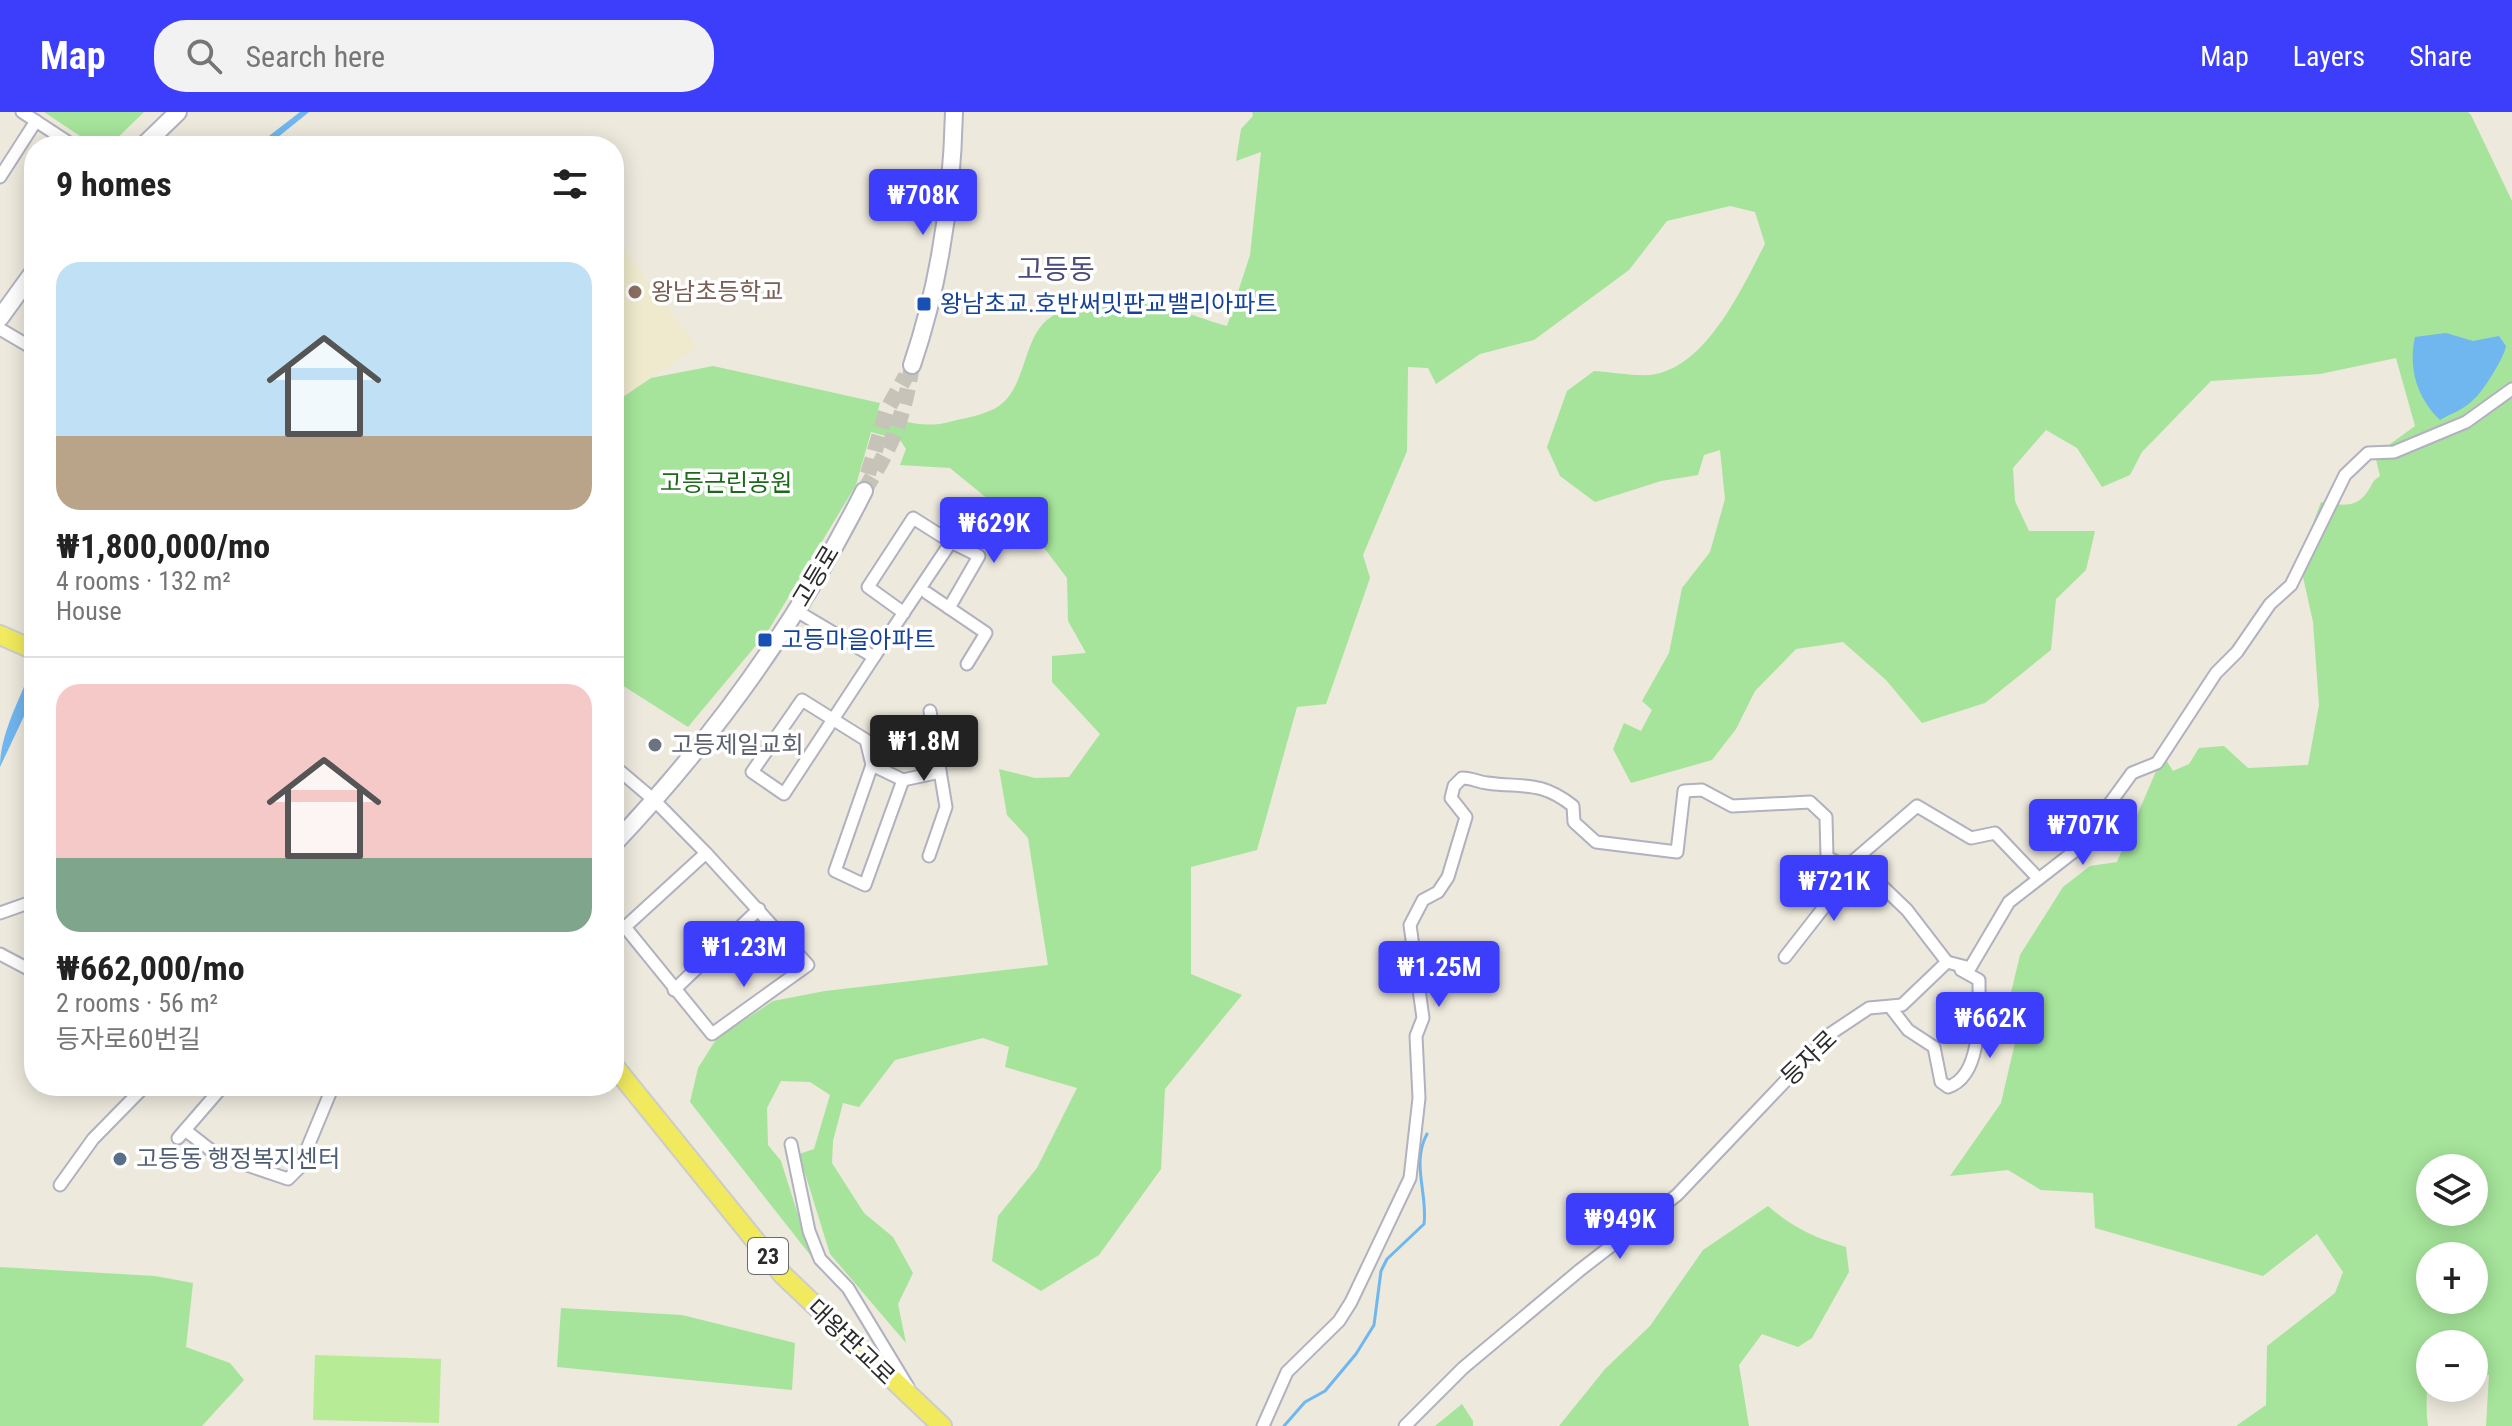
<!DOCTYPE html>
<html lang="en">
<head>
<meta charset="utf-8">
<style>
	:root { --surface:#fff; --page:#f2f2f2; --text:#222; --muted:#767676; --line:#e0e0e0; --accent:#3d3efb }
	body { margin:0; font-family:"Roboto Condensed","Noto Sans KR",sans-serif; background:var(--page); color:var(--text); height:100vh; display:flex; flex-direction:column; font-size:30px; white-space:nowrap }
	* { box-sizing:border-box; margin:0 }
	p { font-size:26px; color:var(--muted) }
	.icon { flex:none; width:44px; height:44px; fill:none; stroke:currentColor; stroke-width:2; stroke-linecap:round; stroke-linejoin:round }
	.map { position:relative; flex:1; overflow:hidden }
	.drawer { position:absolute; left:24px; top:24px; width:600px; height:960px; display:flex; flex-direction:column; background:var(--surface); border-radius:32px; box-shadow:0 4px 20px #0003 }
	.drawer>* { flex:none }
	.buttons { position:absolute; left:2416px; top:1042px; display:grid; gap:16px }
	.buttons a { display:grid; place-items:center; width:72px; height:72px; border-radius:50%; background:var(--surface); box-shadow:0 4px 20px #0003; font-size:40px }
	.price { position:absolute; translate:-50% -68px; padding:0 18px; border-radius:8px; background:var(--accent); color:#fff; font-size:26px; line-height:52px; filter:drop-shadow(0 2px 4px #0008) }
	.price::after { content:''; position:absolute; left:50%; top:48px; width:24px; height:18px; margin-left:-12px; background:inherit; clip-path:polygon(0 0,100% 0,50% 100%) }
	.price.selected { background:#222; color:#fff }
	ul { padding:0; list-style:none }
	li { display:grid; align-content:center; gap:16px; height:424px; padding:0 32px }
	li+li { border-top:2px solid var(--line) }
	li span { display:grid; place-items:center; height:248px; border-radius:24px; color:#555 }
	li>.icon { margin-inline-start:auto }
	span .icon { width:144px; height:144px; fill:#fffc; stroke-width:1 }
	li b { font-size:34px }
	h2 { display:flex; justify-content:space-between; align-items:center; height:96px; padding:0 32px; font-size:34px }
	header { display:flex; align-items:center; gap:48px; box-sizing:border-box; height:112px; padding:0 40px; background:var(--accent); color:#fff }
	header strong { font-size:38px }
	nav { display:flex; gap:44px; margin-inline-start:auto; font-size:28px }
	.search { width:560px; height:72px; background:var(--page); display:flex; align-items:center; gap:20px; box-sizing:border-box; padding:0 28px; border-radius:32px; color:var(--muted); font-size:30px }
	.map>svg:first-child { display:block }
	.education { fill:#efeacd }
	.green { fill:#a5e49a; fill-rule:evenodd }
	.pitch { fill:#b7eb96 }
	.water { fill:#70b6ef }
	.lines { fill:none; stroke-linecap:round; stroke-linejoin:round }
	.stream { stroke:#70b6ef; stroke-width:3 }
	.secondary-tunnel { stroke:#c6c3b9; stroke-width:16; stroke-dasharray:16 8; stroke-linecap:butt }
	.street-casing { stroke:#b1b1bf; stroke-width:15 }
	.secondary-casing { stroke:#b1b1bf; stroke-width:20 }
	.primary-casing { stroke:#ccc; stroke-width:22 }
	.street { stroke:#fff; stroke-width:11 }
	.secondary { stroke:#fff; stroke-width:16 }
	.primary { stroke:#f1ea5e; stroke-width:18 }
	.education-dot { fill:#8d6e63; stroke:#fff; stroke-width:3 }
	.transit-dot { fill:#1a4fb4; stroke:#fff; stroke-width:3 }
	.worship-dot { fill:#6b7280; stroke:#fff; stroke-width:3 }
	.service-dot { fill:#5c6f8a; stroke:#fff; stroke-width:3 }
	.labels { text-anchor:middle; stroke-width:7; stroke-linejoin:round; paint-order:stroke }
	.shield { fill:#fff; stroke:#6b6b6b; stroke-width:2 }
	.shield-label { font-size:22px; font-weight:bold; fill:#2b2b2b }
	.education-label { font-size:24px; fill:#785e54; stroke:#fff; text-anchor:start }
	.transit-label { font-size:24px; fill:#164399; stroke:#fff; text-anchor:start }
	.park-label { font-size:24px; fill:#1c691a; stroke:#fff }
	.street-label { font-size:24px; fill:#2b2b2b; stroke:#fff }
	.worship-label { font-size:24px; fill:#5b616d; stroke:#fff; text-anchor:start }
	.service-label { font-size:24px; fill:#4e5e75; stroke:#fff; text-anchor:start }
	.quarter-label { font-size:28px; fill:#4b4b7d; stroke:#fff }
</style>
</head>
<body>
<header>
<strong>Map</strong>
<div class="search"><svg class="icon" aria-label="search" viewBox="0 0 24 24"><circle cx="10" cy="10" r="6"/><path d="M15 15l6 6"/></svg>Search here</div>
<nav><a>Map</a><a>Layers</a><a>Share</a></nav>
</header>
<div class="map">
<svg width="2512" height="1314" viewBox="0 0 2512 1314">
	<rect width="100%" height="100%" fill="#ede9dd"/>
	<polygon class="education" points="614,124 697,235 614,291"/>
	<g class="green">
		<polygon points="44,0 144,0 109,34 95,34"/>
		<path d="M1252,0H2468L2471,3L2512,89V1314H2486L2489,1263L2474,1261V1232H2430C2430,1260 2424,1287 2428,1314H2236L2266,1293L2267,1234L2335,1181L2343,1160L2317,1122L2263,1164L2095,1116L2093,1081L2041,1078L2008,1058L1950,1064L2001,991L2017,922L2009,889L2020,843L2063,775L2090,754L2117,750L2163,643L2173,659L2189,652L2199,636L2224,634L2248,656L2308,653L2319,593L2313,510L2303,465L2295,459L2321,390C2336,392 2353,397 2364,384C2372,376 2370,370 2380,364L2375,343L2415,314L2396,246L2320,262L2211,269L2142,340L2130,363L2102,375L2077,336L2046,318L2013,356L2015,389L2029,419H2095L2086,458L2056,487L2051,538L1985,591L1922,611L1886,568L1843,530L1796,537L1755,579L1736,617L1712,648L1631,671L1613,637L1624,611L1641,619L1652,598L1642,589L1669,541L1682,476L1710,440L1725,387L1720,338L1704,343L1698,363L1661,369L1595,390L1560,364L1547,335L1567,279L1594,259C1612,260 1632,264 1650,263C1706,257 1742,176 1765,132L1755,100L1730,94L1667,109L1629,158L1534,228L1480,242L1436,272L1428,256L1408,255L1407,339L1363,443L1370,466L1326,592L1297,595L1257,738L1191,755V862L1242,883L1165,977L1161,1057L1099,1143L1041,1179L992,1149L998,1104L1037,1056L1077,976L1005,955L1009,935L983,926L895,948L859,995L843,991L833,1029L832,1051L864,1101L893,1125L913,1161L898,1192L906,1231L830,1142L799,1042L814,1037L830,983L810,970L781,969L767,996L768,1033L781,1049L811,1144L690,990L698,956L717,926L773,889L825,879L1048,853L1028,726L1007,703L999,657L1035,666L1069,665L1100,622L1052,570V544L1086,541L1068,509L1067,466L1038,428L950,356L900,353L906,337L900,328L871,320L856,373L768,519L688,615L614,568V291L651,266L713,254L880,291L878,298C899,311 928,317 953,309C966,306 982,303 994,297C1024,282 1022,236 1042,213C1049,204 1074,191 1084,188C1132,175 1182,202 1227,214L1250,143L1261,40L1236,49L1241,17L1253,4ZM2430,1056H2474V1100H2430ZM2430,1144H2474V1188H2430Z"/>
		<path d="M1768,1094C1792,1115 1815,1126 1846,1135L1849,1160L1812,1226L1798,1235L1762,1222L1739,1253L1749,1314H1559L1605,1257L1650,1214L1703,1138Z"/>
		<polygon points="0,1155 155,1164 193,1171 186,1235 230,1251 244,1268 202,1314 0,1314"/>
		<polygon points="561,1196 682,1203 795,1231 792,1278 557,1255"/>
		<polygon points="1462,1292 1473,1309 1473,1314 1435,1314"/>
	</g>
	<polygon class="pitch" points="315,1243 441,1247 439,1311 313,1308"/>
	<g class="water">
		<polygon points="300,0 309,0 267,34 256,34"/>
		<path d="M2446,221L2473,229L2499,224L2506,234C2504,246 2483,280 2473,288C2465,297 2450,302 2440,308C2417,286 2408,256 2415,225Z"/>
		<path d="M34,550V583L0,655C0,620 22,584 34,550Z"/>
	</g>
	<g class="lines">
		<path class="stream" d="M1284,1314L1305,1290L1325,1279L1356,1242L1374,1213L1381,1159L1387,1147L1424,1112C1428,1082 1411,1051 1427,1022"/>
		<g class="secondary-tunnel">
			<polyline points="868,362 887,298 906,264"/>
			<path d="M864,379C893,331 903,309 912,253"/>
		</g>
		<defs>
			<g id="street">
				<polyline points="22,0 74,34"/>
				<polyline points="0,65 36,9"/>
				<polyline points="0,217 34,237"/>
				<polyline points="927,481 986,521 967,552"/>
				<polyline points="949,496 979,444 951,430"/>
				<polyline points="795,498 874,545 951,430 913,406 868,475 904,501"/>
				<polyline points="874,545 784,682 752,660 802,588 866,628 872,653 835,759 865,773 903,668 940,660"/>
				<polyline points="872,653 903,668"/>
				<polyline points="614,654 654,688 706,741 808,853 712,922 625,815 706,741"/>
				<polyline points="929,744 946,695 930,599"/>
				<polyline points="0,801 34,789"/>
				<polyline points="0,842 34,860"/>
				<polyline points="1785,845 1828,790 1844,757 1917,694 1971,726 1995,721 2037,765"/>
				<polyline points="1947,850 1970,856 2009,790 2076,738 2132,661 2157,651 2216,561 2237,540 2270,492 2291,473 2345,363 2368,341 2394,340 2466,310 2512,277"/>
				<polyline points="674,878 759,797"/>
				<path d="M1891,896L1908,918L1934,935L1941,970L1948,975C1983,964 1979,898 1979,868L1961,858"/>
				<polyline points="185,1018 217,1043 288,1067 299,1056 333,974"/>
				<polyline points="178,1026 223,974"/>
				<polyline points="791,1032 809,1119 820,1147 848,1176 908,1275"/>
				<polyline points="60,1073 93,1027 145,974"/>
				<path d="M1263,1314L1287,1260L1339,1209L1351,1190L1410,1066L1419,986L1416,924L1423,906L1410,813L1423,788L1438,780L1448,765L1466,705L1451,686L1454,674L1462,666C1472,666 1478,670 1487,671C1523,676 1540,668 1573,694L1574,710L1596,730L1677,740L1684,679L1702,678L1732,694L1810,690L1826,705L1827,745L1882,774L1907,798L1947,850"/>
				<polyline points="1405,1314 1463,1256 1580,1158 1677,1083 1830,922 1869,896 1902,893 1947,850"/>
			</g>
			<g id="secondary">
				<polyline points="143,34 178,0"/>
				<polyline points="0,206 34,159"/>
				<path d="M912,253C940,171 952,87 954,0"/>
				<path d="M614,732C713,627 799,508 864,379"/>
			</g>
			<g id="primary">
				<polyline points="0,523 34,538"/>
				<polyline points="614,954 783,1163 942,1314"/>
			</g>
		</defs>
		<use href="#street" class="street-casing"/>
		<use href="#secondary" class="secondary-casing"/>
		<use href="#primary" class="primary-casing"/>
		<use href="#street" class="street"/>
		<use href="#secondary" class="secondary"/>
		<use href="#primary" class="primary"/>
	</g>
	<circle class="education-dot" cx="635" cy="180" r="8"/>
	<g class="transit-dot">
		<rect x="916" y="184" width="16" height="16" rx="4"/>
		<rect x="757" y="520" width="16" height="16" rx="4"/>
	</g>
	<circle class="worship-dot" cx="655" cy="633" r="8"/>
	<circle class="service-dot" cx="120" cy="1047" r="8"/>
	<g class="labels">
		<rect class="shield" x="748" y="1126" width="40" height="36" rx="6"/>
		<g class="shield-label">
			<text x="768" y="1152">23</text>
		</g>
		<g class="education-label">
			<text x="651" y="188">왕남초등학교</text>
		</g>
		<g class="transit-label">
			<text x="940" y="200">왕남초교.호반써밋판교밸리아파트</text>
			<text x="781" y="536">고등마을아파트</text>
		</g>
		<g class="park-label">
			<text x="726" y="379">고등근린공원</text>
		</g>
		<g class="street-label">
			<text transform="translate(816 464) rotate(-59)" y="8">고등로</text>
			<text transform="translate(1809 946) rotate(-44)" y="8">등자로</text>
			<text transform="translate(851 1230) rotate(44)" y="8">대왕판교로</text>
		</g>
		<g class="worship-label">
			<text x="671" y="641">고등제일교회</text>
		</g>
		<g class="service-label">
			<text x="136" y="1055">고등동 행정복지센터</text>
		</g>
		<g class="quarter-label">
			<text x="1056" y="167">고등동</text>
		</g>
	</g>
</svg>
<div class="buttons">
<a><svg class="icon" aria-label="layers" viewBox="0 0 24 24"><path d="M12 4l9 5-9 5-9-5zM3 14l9 5 9-5"/></svg></a>
<a>+</a>
<a>−</a>
</div>
<b class="price" style="left:923px;top:125px">₩708K</b>
<b class="price" style="left:994px;top:453px">₩629K</b>
<b class="price selected" style="left:924px;top:671px">₩1.8M</b>
<b class="price" style="left:2083px;top:755px">₩707K</b>
<b class="price" style="left:1834px;top:811px">₩721K</b>
<b class="price" style="left:744px;top:877px">₩1.23M</b>
<b class="price" style="left:1439px;top:897px">₩1.25M</b>
<b class="price" style="left:1990px;top:948px">₩662K</b>
<b class="price" style="left:1620px;top:1149px">₩949K</b>
<section class="drawer">
<h2>9 homes<svg class="icon" aria-label="filters" viewBox="0 0 24 24"><path d="M4 7h16M4 17h16"/><circle cx="9" cy="7" r="2"/><circle cx="15" cy="17" r="2"/></svg></h2>
<ul>
<li><span style="background:linear-gradient(#bfe0f5 70%,#b9a48a 0)"><svg class="icon" aria-label="home" viewBox="0 0 24 24"><path d="M3 11l9-7 9 7M6 9v11h12V9"/></svg></span><div><b>₩1,800,000/mo</b><p>4 rooms · 132 m²</p><p>House</p></div></li>
<li><span style="background:linear-gradient(#f6c9c9 70%,#7fa58c 0)"><svg class="icon" aria-label="home" viewBox="0 0 24 24"><path d="M3 11l9-7 9 7M6 9v11h12V9"/></svg></span><div><b>₩662,000/mo</b><p>2 rooms · 56 m²</p><p>등자로60번길</p></div></li>
</ul>
</section>
</div>
</body>
</html>
